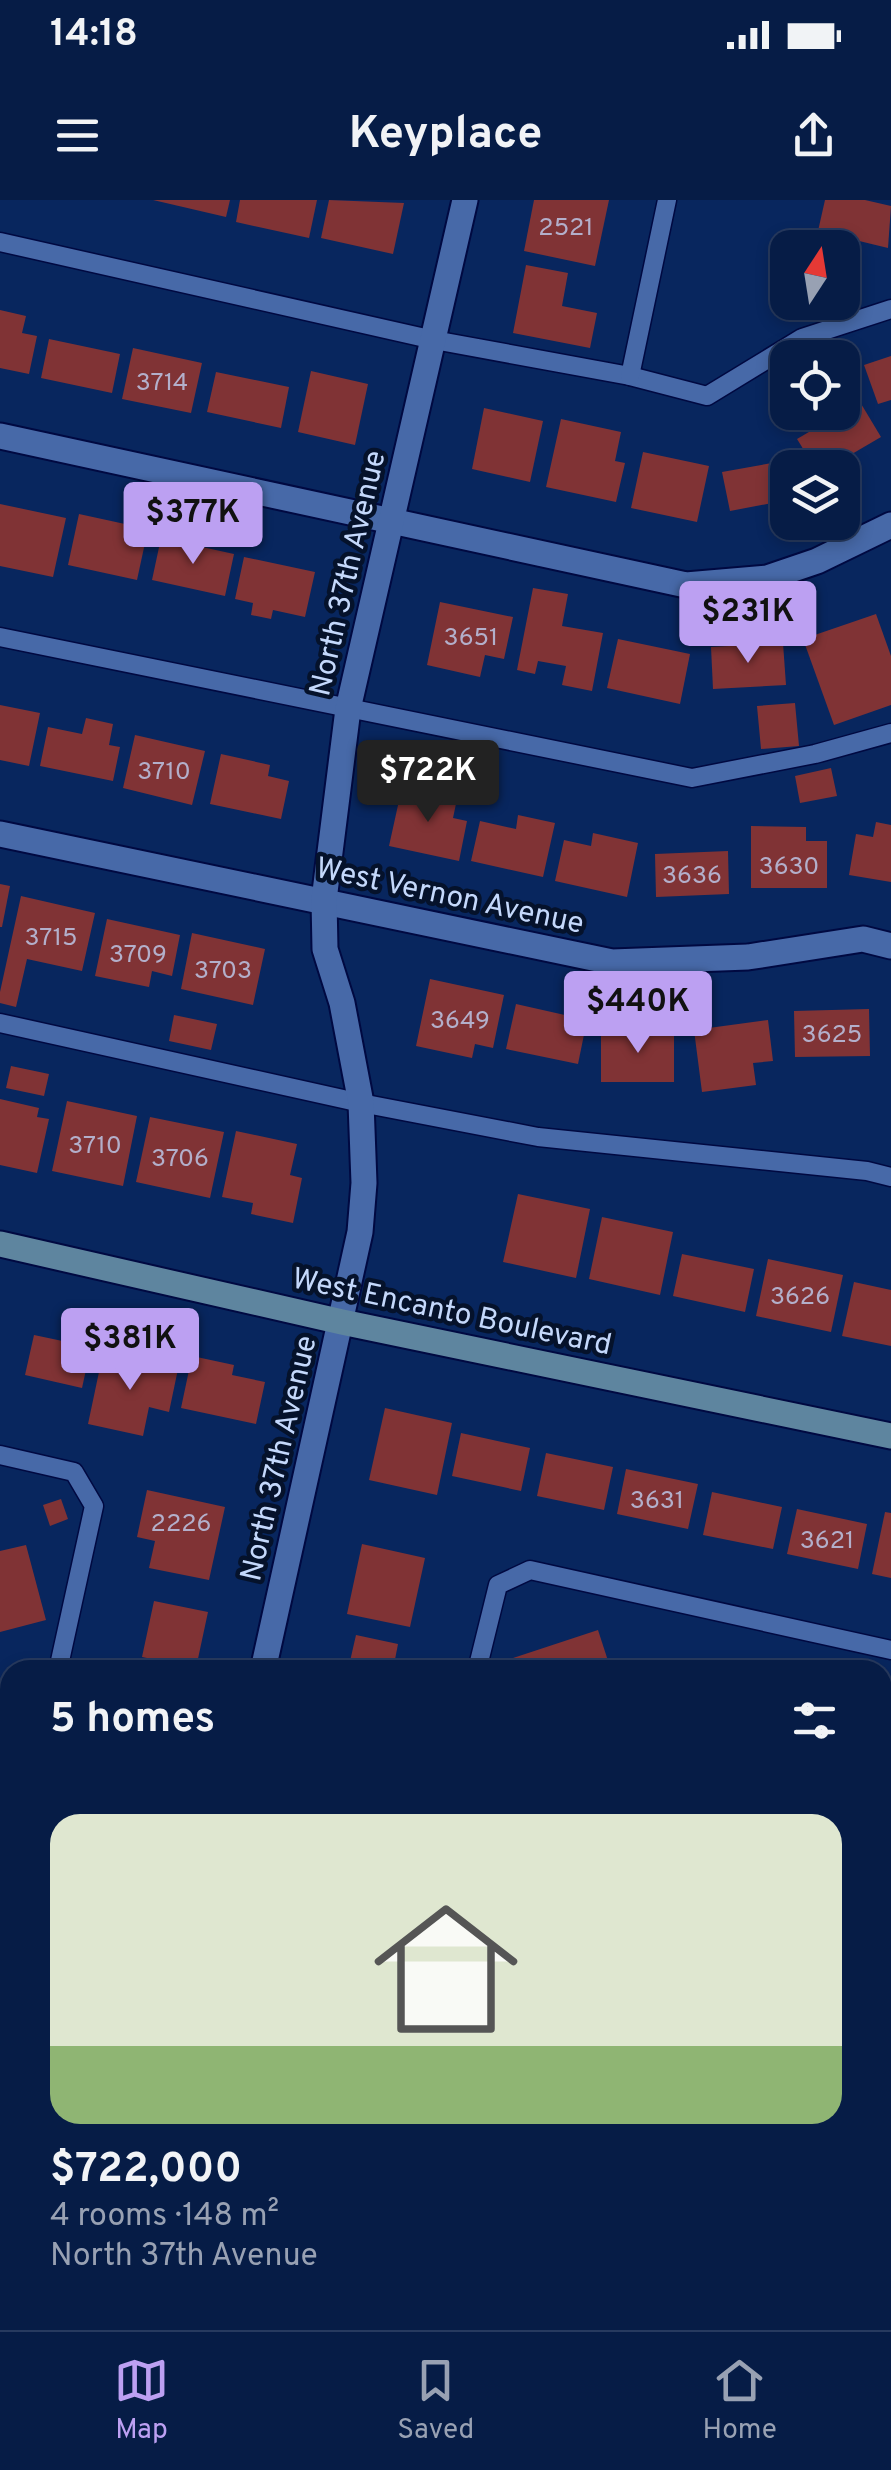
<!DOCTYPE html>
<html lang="en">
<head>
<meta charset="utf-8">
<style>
	:root { --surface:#061c46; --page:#142951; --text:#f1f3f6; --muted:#98a1b3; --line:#273a5f; --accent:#bca0f2 }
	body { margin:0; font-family:Overpass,sans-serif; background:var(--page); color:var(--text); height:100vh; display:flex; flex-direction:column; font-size:38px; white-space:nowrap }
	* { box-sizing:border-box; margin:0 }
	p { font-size:32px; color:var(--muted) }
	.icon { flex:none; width:55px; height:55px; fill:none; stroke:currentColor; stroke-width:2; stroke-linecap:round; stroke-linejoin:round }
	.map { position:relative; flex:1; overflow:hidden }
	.details { position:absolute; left:0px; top:1460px; width:892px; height:670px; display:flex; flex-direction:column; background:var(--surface); border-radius:30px 30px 0 0; box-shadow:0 5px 15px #0003,0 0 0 2px var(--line) }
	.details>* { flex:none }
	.needle { width:65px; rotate:12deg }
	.tools { position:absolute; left:770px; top:30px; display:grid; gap:20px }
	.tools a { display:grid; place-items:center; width:90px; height:90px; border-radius:20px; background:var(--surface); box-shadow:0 5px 15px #0003,0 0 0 2px var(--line); font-size:50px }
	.price { position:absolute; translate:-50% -85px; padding:0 22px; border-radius:10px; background:var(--accent); color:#111; font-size:32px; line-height:65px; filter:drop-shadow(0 2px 5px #0008) }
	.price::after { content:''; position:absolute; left:50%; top:60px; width:30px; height:22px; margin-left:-15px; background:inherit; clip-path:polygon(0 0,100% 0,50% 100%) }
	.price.on { background:#222; color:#fff }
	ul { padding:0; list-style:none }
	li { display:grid; align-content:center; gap:20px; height:530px; padding:0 50px }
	li span { display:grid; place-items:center; height:310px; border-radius:30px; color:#555 }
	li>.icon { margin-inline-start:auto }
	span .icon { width:180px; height:180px; fill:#fffc; stroke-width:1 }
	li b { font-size:42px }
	h2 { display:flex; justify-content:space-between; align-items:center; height:120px; padding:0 50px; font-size:42px }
	.status { display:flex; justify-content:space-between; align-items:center; height:70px; padding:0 50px; background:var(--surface); direction:ltr }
	.status svg { height:28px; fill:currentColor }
	header { display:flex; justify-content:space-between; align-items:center; height:130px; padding:0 50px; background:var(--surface); font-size:45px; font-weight:700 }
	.menu { display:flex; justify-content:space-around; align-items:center; height:140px; border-top:2px solid var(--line); background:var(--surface); font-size:28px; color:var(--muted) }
	.menu a { display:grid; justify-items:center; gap:5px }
	.menu .on { color:var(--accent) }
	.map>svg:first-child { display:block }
	.building { fill:#803335 }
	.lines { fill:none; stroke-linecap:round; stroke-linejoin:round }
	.lane-casing { stroke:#000941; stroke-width:21 }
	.street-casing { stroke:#000941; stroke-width:29 }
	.secondary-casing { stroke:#000941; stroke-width:29 }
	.lane { stroke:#4769a8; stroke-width:18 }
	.street { stroke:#4769a8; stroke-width:25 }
	.secondary { stroke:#5e859f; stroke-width:25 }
	.labels { text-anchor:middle; stroke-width:9; stroke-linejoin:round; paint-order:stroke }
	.number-label { font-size:25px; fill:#b3afca }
	.street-label { font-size:30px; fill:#c4d8fb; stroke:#05122b }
</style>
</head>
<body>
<div class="status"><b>14:18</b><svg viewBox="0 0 49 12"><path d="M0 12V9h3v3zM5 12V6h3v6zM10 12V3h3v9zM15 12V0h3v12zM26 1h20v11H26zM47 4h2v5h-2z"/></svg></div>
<header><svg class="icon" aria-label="menu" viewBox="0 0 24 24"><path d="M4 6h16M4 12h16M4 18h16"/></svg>Keyplace<svg class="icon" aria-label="share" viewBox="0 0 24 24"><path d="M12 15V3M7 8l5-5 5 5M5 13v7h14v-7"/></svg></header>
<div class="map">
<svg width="891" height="2130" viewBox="0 0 891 2130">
	<rect width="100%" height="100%" fill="#08265e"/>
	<g class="building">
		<polygon points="153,0 230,0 226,17"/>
		<polygon points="240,0 317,0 309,38 236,22"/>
		<polygon points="329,0 404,3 393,54 321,38"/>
		<polygon points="534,0 609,0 595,66 524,51"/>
		<polygon points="825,0 865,0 891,6 888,48 818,31"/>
		<polygon points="526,65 568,73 562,106 597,113 590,148 513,133"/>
		<polygon points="0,110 26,116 22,133 37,136 29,174 0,168"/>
		<polygon points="49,139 120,154 112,193 41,178"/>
		<polygon points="133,148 202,163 191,213 122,199"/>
		<polygon points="891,156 891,200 878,204 864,165"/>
		<polygon points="311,171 368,184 355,245 298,232"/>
		<polygon points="216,172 289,187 281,228 207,212"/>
		<polygon points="860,202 881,237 828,268 815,268 797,239"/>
		<polygon points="484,208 543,221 530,282 472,269"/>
		<polygon points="561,219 621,232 615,261 625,263 616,302 546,287"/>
		<polygon points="643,252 709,266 697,322 631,308"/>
		<polygon points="794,259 795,268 788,268 788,300 730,311 722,272"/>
		<polygon points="0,304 66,318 53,377 0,366"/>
		<polygon points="79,314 148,329 137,380 68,365"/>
		<polygon points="161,338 234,354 225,396 152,380"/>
		<polygon points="244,357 315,372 305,417 273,410 271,419 251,415 253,403 235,399"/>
		<polygon points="533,388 568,394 562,426 603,433 592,491 562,485 566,466 538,461 535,474 517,470"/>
		<polygon points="440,402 513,417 504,459 485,455 480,477 427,465"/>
		<polygon points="876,414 891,456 891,505 834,525 803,439"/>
		<polygon points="618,439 690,454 680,504 607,488"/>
		<polygon points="783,443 786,485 713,489 711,447"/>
		<polygon points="795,503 799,546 761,549 757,506"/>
		<polygon points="0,505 40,513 29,566 0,560"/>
		<polygon points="86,518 113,524 109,545 120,547 113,581 40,566 48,527 82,534"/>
		<polygon points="135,535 205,551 192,605 123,588"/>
		<polygon points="221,554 270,565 268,576 289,581 281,619 210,604"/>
		<polygon points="831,568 837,596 800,603 795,576"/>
		<polygon points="402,587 457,599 453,618 467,621 459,661 389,646"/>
		<polygon points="518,615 555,623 543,677 471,661 480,621 516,629"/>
		<polygon points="876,622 891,625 891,682 849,675 856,634 873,637"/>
		<polygon points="751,626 806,627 806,641 827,641 827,688 751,688"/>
		<polygon points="593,633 638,643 627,697 555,681 564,640 591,646"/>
		<polygon points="728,651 729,694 656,697 655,654"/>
		<polygon points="0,684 10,686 2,727 0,727"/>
		<polygon points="21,696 95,713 82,771 27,759 16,807 0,803 0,792"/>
		<polygon points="107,719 180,735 172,776 152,771 149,787 95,776"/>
		<polygon points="192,733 265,749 253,805 181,789"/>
		<polygon points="430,779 504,795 493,848 475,844 472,858 416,846"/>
		<polygon points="516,804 587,820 578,864 506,849"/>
		<polygon points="869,809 870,856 795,857 794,811"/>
		<polygon points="174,815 217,824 211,850 169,841"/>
		<polygon points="768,820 773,861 753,863 756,885 702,892 694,830"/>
		<rect x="601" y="829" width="73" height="53"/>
		<polygon points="11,866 49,874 44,896 6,888"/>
		<polygon points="0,899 39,908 37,917 49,919 37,973 0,965"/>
		<polygon points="67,901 137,916 123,986 52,971"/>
		<polygon points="150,917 224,932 210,998 136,982"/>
		<polygon points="236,931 297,944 290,975 302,978 293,1023 251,1014 253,1003 222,997"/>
		<polygon points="518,994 590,1009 576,1078 503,1062"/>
		<polygon points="602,1017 673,1032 660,1095 589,1079"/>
		<polygon points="682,1054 754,1069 745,1112 673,1096"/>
		<polygon points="768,1059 843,1075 831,1132 756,1116"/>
		<polygon points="854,1082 891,1090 891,1146 842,1136"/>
		<polygon points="34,1135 91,1147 82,1188 25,1175"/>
		<polygon points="103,1153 178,1169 169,1212 149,1207 143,1236 88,1224"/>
		<polygon points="192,1156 234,1165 232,1175 265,1182 256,1224 181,1208"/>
		<polygon points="385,1208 452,1223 437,1295 369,1280"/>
		<polygon points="461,1233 530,1248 521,1291 452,1276"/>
		<polygon points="546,1253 613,1267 604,1310 537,1296"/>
		<polygon points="626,1269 698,1284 688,1329 617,1314"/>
		<polygon points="147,1290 225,1307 209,1380 149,1368 155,1341 137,1337"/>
		<polygon points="712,1292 782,1307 773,1349 703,1335"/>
		<polygon points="61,1299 68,1319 50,1326 43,1305"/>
		<polygon points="797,1309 867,1324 858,1369 787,1354"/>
		<polygon points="885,1312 891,1313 891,1378 872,1374"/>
		<polygon points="362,1344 425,1358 410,1427 347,1414"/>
		<polygon points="26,1345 46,1420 0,1432 0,1351"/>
		<polygon points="154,1401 208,1412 196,1468 142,1457"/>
		<polygon points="598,1430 611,1470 513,1470 510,1459"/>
		<polygon points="356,1435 398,1444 393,1470 348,1470"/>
		<polygon points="649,1459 690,1468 690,1470 647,1470"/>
		<polygon points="882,1521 891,1523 884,1568 882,1568"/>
		<polygon points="882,1723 891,1725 891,1789 882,1787"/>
		<polygon points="882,1897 891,1899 891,1952 882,1950"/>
		<polygon points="0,2074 10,2076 10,2120 42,2120 40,2130 0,2130"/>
		<polygon points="882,2091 891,2093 891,2130 858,2130 859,2123 852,2120 882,2120"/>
		<polygon points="390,2120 451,2120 449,2129 436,2126 435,2130 389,2130"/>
		<polygon points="569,2120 641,2120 639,2130 567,2130"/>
	</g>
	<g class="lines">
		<defs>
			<g id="lane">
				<polyline points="0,42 434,140 630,176 707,196 802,138 891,109"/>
				<polyline points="630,176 667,0"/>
				<polyline points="0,437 692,578 815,554 891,533"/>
				<polyline points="0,823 361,903 538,937 867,971 891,977"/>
				<polyline points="0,1255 74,1272 94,1306 58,1470"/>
				<polyline points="477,1470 498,1385 530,1370 891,1450"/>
				<polyline points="0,1733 10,1687"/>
				<polyline points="882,1832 891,1834"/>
				<polyline points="317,2130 319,2120"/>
				<polyline points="706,2130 708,2120"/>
			</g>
			<g id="street">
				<polyline points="0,236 686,385 767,378 817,361 891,325"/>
				<polyline points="0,634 612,762 748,757 863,739 891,746"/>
				<polyline points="263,1470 360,1032 364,983 361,903 342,803 325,749 324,700 348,509 465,0"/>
				<polyline points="882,1647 891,1648"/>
				<polyline points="0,1843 10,1845"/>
				<polyline points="882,2026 891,2028"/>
				<polyline points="115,2130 117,2120"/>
				<polyline points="508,2130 510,2120"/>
			</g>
			<polyline id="secondary" points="0,1044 342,1122 891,1236"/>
		</defs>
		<use href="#lane" class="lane-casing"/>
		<use href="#street" class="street-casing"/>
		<use href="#secondary" class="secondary-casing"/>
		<use href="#lane" class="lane"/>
		<use href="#street" class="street"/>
		<use href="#secondary" class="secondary"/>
	</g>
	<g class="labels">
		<g class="number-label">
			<text x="566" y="35">2521</text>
			<text x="162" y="190">3714</text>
			<text x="471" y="445">3651</text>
			<text x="164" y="579">3710</text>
			<text x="789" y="674">3630</text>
			<text x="692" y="683">3636</text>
			<text x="51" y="745">3715</text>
			<text x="138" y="762">3709</text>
			<text x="223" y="778">3703</text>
			<text x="460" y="828">3649</text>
			<text x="832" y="842">3625</text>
			<text x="95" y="953">3710</text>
			<text x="180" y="966">3706</text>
			<text x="800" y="1104">3626</text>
			<text x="657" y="1308">3631</text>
			<text x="181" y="1331">2226</text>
			<text x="827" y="1348">3621</text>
		</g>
		<g class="street-label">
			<text transform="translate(347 373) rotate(-77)" y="10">North 37th Avenue</text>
			<text transform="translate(450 695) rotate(12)" y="10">West Vernon Avenue</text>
			<text transform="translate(452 1111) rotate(12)" y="10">West Encanto Boulevard</text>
			<text transform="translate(278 1258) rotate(-77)" y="10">North 37th Avenue</text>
		</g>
	</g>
</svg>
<div class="tools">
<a><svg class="needle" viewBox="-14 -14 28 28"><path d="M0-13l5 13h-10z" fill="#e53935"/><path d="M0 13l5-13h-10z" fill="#98a1b3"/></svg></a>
<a><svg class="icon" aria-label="locate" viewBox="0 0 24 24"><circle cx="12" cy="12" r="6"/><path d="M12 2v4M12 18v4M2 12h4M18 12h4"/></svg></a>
<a><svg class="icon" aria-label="layers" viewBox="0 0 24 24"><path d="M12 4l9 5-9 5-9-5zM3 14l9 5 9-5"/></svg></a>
</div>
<b class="price" style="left:193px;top:367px">$377K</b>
<b class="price" style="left:748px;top:466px">$231K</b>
<b class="price on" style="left:428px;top:625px">$722K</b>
<b class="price" style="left:638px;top:856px">$440K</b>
<b class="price" style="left:130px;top:1193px">$381K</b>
<section class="details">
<h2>5 homes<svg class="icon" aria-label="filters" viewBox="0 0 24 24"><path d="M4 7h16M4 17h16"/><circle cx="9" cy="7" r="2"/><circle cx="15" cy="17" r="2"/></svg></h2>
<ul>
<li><span style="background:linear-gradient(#dfe7d0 75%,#8fb573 0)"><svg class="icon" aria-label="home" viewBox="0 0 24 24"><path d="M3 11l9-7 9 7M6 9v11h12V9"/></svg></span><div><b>$722,000</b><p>4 rooms · 148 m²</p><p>North 37th Avenue</p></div></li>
</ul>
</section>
</div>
<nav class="menu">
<a class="on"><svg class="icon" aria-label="map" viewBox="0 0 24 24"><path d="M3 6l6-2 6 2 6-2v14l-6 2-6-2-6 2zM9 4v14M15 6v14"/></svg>Map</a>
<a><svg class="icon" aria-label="saved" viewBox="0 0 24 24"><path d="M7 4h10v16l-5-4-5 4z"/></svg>Saved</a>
<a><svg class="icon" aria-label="home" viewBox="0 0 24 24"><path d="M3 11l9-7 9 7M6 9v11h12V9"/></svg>Home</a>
</nav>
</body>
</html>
